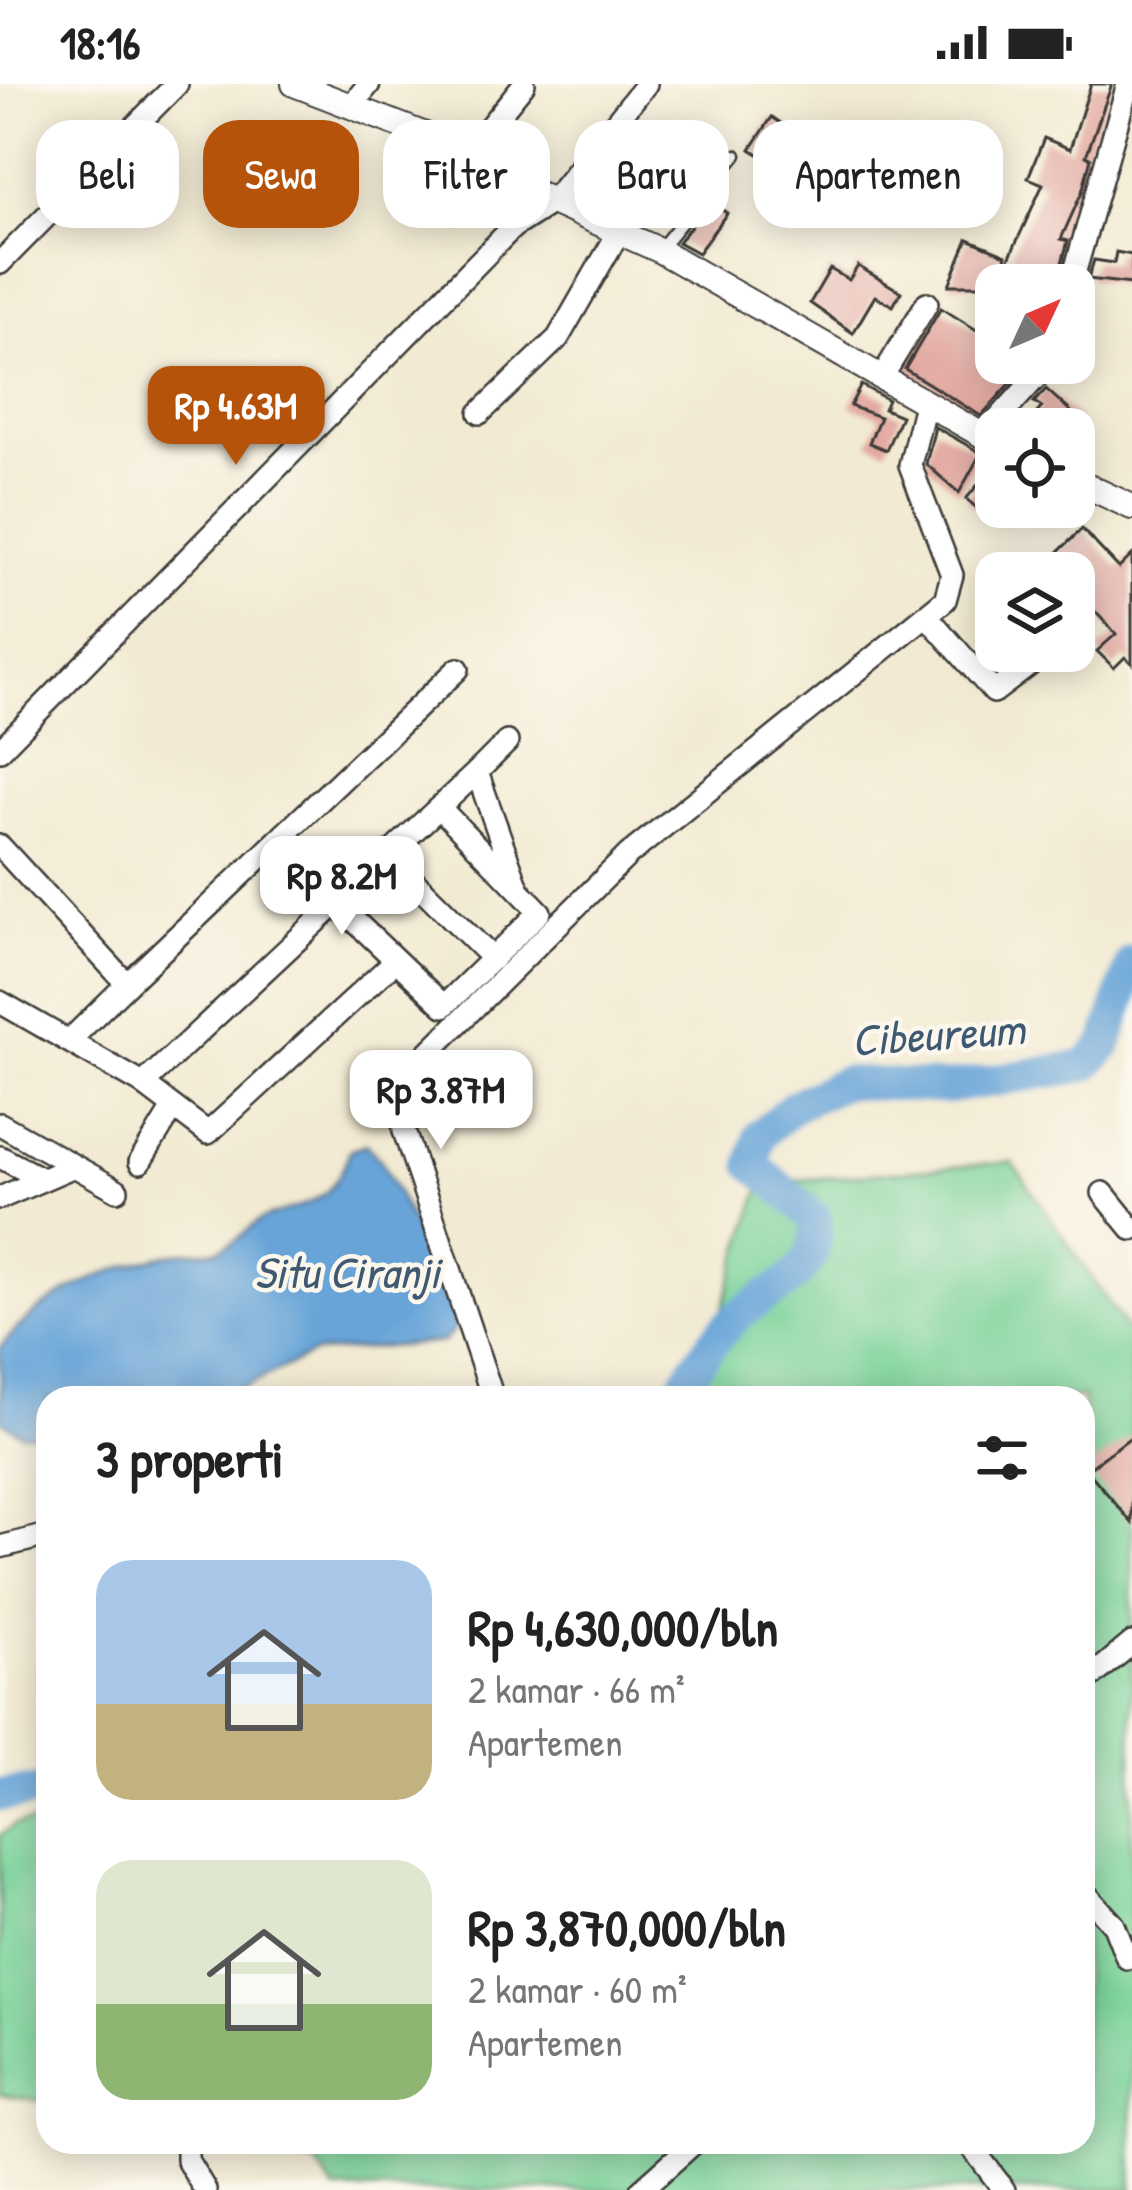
<!DOCTYPE html>
<html lang="id">
<head>
<meta charset="utf-8">
<style>
	:root { --surface:#fff; --page:#f2f2f2; --text:#222; --muted:#767676; --accent:#b45309 }
	body { margin:0; font-family:"Patrick Hand",sans-serif; background:var(--page); color:var(--text); height:100vh; display:flex; flex-direction:column; font-size:45px; white-space:nowrap }
	* { box-sizing:border-box; margin:0 }
	p { font-size:39px; color:var(--muted) }
	.icon { flex:none; width:66px; height:66px; fill:none; stroke:currentColor; stroke-width:2; stroke-linecap:round; stroke-linejoin:round }
	.map { position:relative; flex:1; overflow:hidden }
	.sheet { position:absolute; left:36px; top:1302px; width:1059px; height:768px; display:flex; flex-direction:column; background:var(--surface); border-radius:36px; box-shadow:0 6px 30px #0003 }
	.sheet>* { flex:none }
	.guide { position:absolute; left:36px; top:36px; width:1062px; height:108px; display:flex; gap:24px }
	.needle { width:78px; rotate:46deg }
	.fabs { position:absolute; left:975px; top:180px; display:grid; gap:24px }
	.fabs a { display:grid; place-items:center; width:120px; height:120px; border-radius:24px; background:var(--surface); box-shadow:0 6px 30px #0003; font-size:60px }
	.price { position:absolute; translate:-50% -102px; padding:0 27px; border-radius:24px; background:#fff; color:#222; font-size:39px; line-height:78px; filter:drop-shadow(0 3px 6px #0008) }
	.price::after { content:''; position:absolute; left:50%; top:72px; width:36px; height:27px; margin-left:-18px; background:inherit; clip-path:polygon(0 0,100% 0,50% 100%) }
	.price.on { background:var(--accent); color:#fff }
	ul { padding:0; list-style:none }
	li { display:flex; align-items:center; gap:36px; height:300px; padding:0 60px }
	li span { display:grid; place-items:center; flex:none; width:336px; height:240px; border-radius:36px; color:#555 }
	li>.icon { margin-inline-start:auto }
	span .icon { width:144px; height:144px; fill:#fffc; stroke-width:1 }
	li b { font-size:51px }
	h2 { display:flex; justify-content:space-between; align-items:center; height:144px; padding:0 60px; font-size:51px }
	.tag { padding:0 42px; border-radius:36px; background:var(--surface); box-shadow:0 6px 30px #0003; font-size:42px; line-height:108px }
	.tag.on { background:var(--accent); color:#fff }
	.status { display:flex; justify-content:space-between; align-items:center; height:84px; padding:0 60px; background:var(--surface); direction:ltr }
	.status svg { height:33px; fill:currentColor }
	.map>svg:first-child { display:block }
	.green { fill:#77d198; stroke:#4a765a; stroke-width:3 }
	.water { fill:#68a4d8; stroke:#42607a; stroke-width:3 }
	.lines { fill:none; stroke-linecap:round; stroke-linejoin:round }
	.river { stroke:#68a4d8; stroke-width:33 }
	.building { fill:#e2a8a1 }
	.service-casing { stroke:#3c3b37; stroke-width:15 }
	.minor-casing { stroke:#3c3b37; stroke-width:26 }
	.tertiary-casing { stroke:#3c3b37; stroke-width:28 }
	.service { stroke:#fff; stroke-width:10 }
	.minor { stroke:#fff; stroke-width:21 }
	.tertiary { stroke:#fff; stroke-width:24 }
	.labels { text-anchor:middle; stroke-width:9; stroke-linejoin:round; paint-order:stroke }
	.water-label { font-size:45px; font-style:italic; fill:#3e5971; stroke:#fbf7ec }
</style>
</head>
<body>
<div class="status"><b>18:16</b><svg viewBox="0 0 49 12"><path d="M0 12V9h3v3zM5 12V6h3v6zM10 12V3h3v9zM15 12V0h3v12zM26 1h20v11H26zM47 4h2v5h-2z"/></svg></div>
<div class="map">
<svg width="1132" height="2106" viewBox="0 0 1132 2106">
	<rect width="100%" height="100%" fill="#fbf7ec"/>
	<filter id="ink" filterUnits="userSpaceOnUse"><feTurbulence type="fractalNoise" baseFrequency=".00833" numOctaves="2"/><feDisplacementMap in="SourceGraphic" scale="24" xChannelSelector="R" yChannelSelector="G"/><feConvolveMatrix kernelMatrix="1 2 1 2 8 2 1 2 1" color-interpolation-filters="sRGB"/></filter>
	<filter id="wash" filterUnits="userSpaceOnUse"><feTurbulence type="fractalNoise" baseFrequency=".004" numOctaves="4" result="noise"/><feDisplacementMap in="SourceGraphic" scale="48" xChannelSelector="R" yChannelSelector="G"/><feGaussianBlur stdDeviation="2.7" result="paint"/><feColorMatrix in="noise" values="0 0 0 0 0 0 0 0 0 0 0 0 0 0 0 0 0 1.4 0 .05"/><feComposite in="paint" operator="in"/></filter>
	<g filter="url(#wash)">
		<rect width="100%" height="100%" fill="#f2ead2"/>
		<g class="green">
			<polygon points="1012,1078 1132,1253 1132,2106 335,2106 316,2080 221,2058 1083,2058 1083,1314 694,1314 762,1099"/>
			<polygon points="48,1736 48,2018 0,2010 0,1751 15,1741"/>
		</g>
		<path class="water" d="M366,1060L383,1079L451,1219L457,1243L443,1258L314,1269L223,1314H48V1350L21,1349L2,1337L0,1264C40,1211 114,1181 178,1169C193,1166 210,1170 224,1163C242,1156 251,1138 270,1132C315,1118 333,1116 350,1066Z"/>
		<g class="lines">
			<g class="river">
				<path d="M674,1314C692,1289 709,1259 732,1237C769,1202 824,1195 815,1134L753,1080L760,1051L794,1022L844,998L946,1004L1085,982L1106,962L1132,878"/>
				<polyline points="0,1711 48,1707"/>
			</g>
		</g>
		<g id="blocks">
			<g class="building">
				<polygon points="1091,0 1112,0 1086,72 1091,74 1082,108 1061,155 1068,157 1059,190 1006,181 1043,100 1028,94 1044,54 1070,65"/>
				<polygon points="772,33 797,50 776,82 751,65"/>
				<polygon points="711,118 727,129 698,169 678,158"/>
				<polygon points="968,155 1006,171 1002,187 1035,201 949,201"/>
				<polygon points="1116,168 1132,171 1132,200 1088,195 1094,176 1114,179"/>
				<polygon points="858,182 901,208 893,222 875,212 853,249 810,219 830,185 849,196"/>
				<polygon points="996,219 996,279 1029,279 981,332 905,285 941,224 980,248"/>
				<polygon points="861,301 888,316 884,325 901,332 886,366 869,359 880,333 850,322"/>
				<polygon points="1046,305 1078,334 1071,345 1023,345 1042,323 1034,318"/>
				<polygon points="935,343 981,369 959,409 926,380"/>
				<polygon points="996,379 996,414 983,429 966,415"/>
				<polygon points="1082,445 1119,484 1132,471 1132,580 1125,573 1114,584 1097,567 1116,550 1074,505 1074,489 1062,489 1050,476"/>
				<polygon points="1132,1352 1132,1439 1087,1386"/>
			</g>
		</g>
	</g>
	<g filter="url(#ink)">
		<use href="#blocks" fill-opacity="0" stroke="#3c3b37" stroke-width="3"/>
		<g class="lines">
			<defs>
				<polyline id="service" points="659,166 736,71"/>
				<g id="minor">
					<polyline points="351,22 369,0"/>
					<polyline points="469,68 524,0"/>
					<polyline points="0,179 177,0"/>
					<polyline points="1071,201 1128,0"/>
					<polyline points="882,293 927,219"/>
					<polyline points="480,329 558,254 620,146"/>
					<polyline points="983,352 1049,279"/>
					<polyline points="927,532 994,608 1048,567"/>
					<polyline points="0,666 513,143 552,118 646,0"/>
					<polyline points="477,688 507,658"/>
					<polyline points="0,762 127,900 69,957"/>
					<polyline points="388,771 493,875"/>
					<polyline points="337,820 444,922 540,828 440,724"/>
					<polyline points="127,900 458,585"/>
					<polyline points="0,918 143,1000 208,1049 394,878"/>
					<polyline points="143,1000 477,688 518,804"/>
					<polyline points="0,1040 117,1106"/>
					<polyline points="0,1073 40,1094"/>
					<polyline points="140,1078 173,1024"/>
					<polyline points="1103,1109 1132,1145"/>
					<polyline points="0,1114 74,1082"/>
					<path d="M493,1314L404,1047C401,1018 408,998 424,973L628,771L945,516L952,491L910,381L925,320"/>
					<polyline points="0,1463 48,1451"/>
					<polyline points="1083,1600 1132,1559"/>
					<polyline points="1083,1807 1114,1841 1127,1874"/>
					<polyline points="187,2058 187,2076 205,2106"/>
					<polyline points="968,2058 1004,2106"/>
					<polyline points="641,2106 695,2058"/>
				</g>
				<g id="tertiary">
					<polyline points="294,0 469,68 552,118 659,166 996,359"/>
					<polyline points="1074,396 1132,423"/>
				</g>
			</defs>
			<use href="#service" class="service-casing"/>
			<use href="#minor" class="minor-casing"/>
			<use href="#tertiary" class="tertiary-casing"/>
			<use href="#service" class="service"/>
			<use href="#minor" class="minor"/>
			<use href="#tertiary" class="tertiary"/>
		</g>
	</g>
	<g class="labels">
		<g class="water-label">
			<text transform="translate(938 950) rotate(-4)" y="16">Cibeureum</text>
			<text x="347" y="1204">Situ Ciranji</text>
		</g>
	</g>
</svg>
<div class="fabs">
<a><svg class="needle" viewBox="-14 -14 28 28"><path d="M0-13l5 13h-10z" fill="#e53935"/><path d="M0 13l5-13h-10z" fill="#767676"/></svg></a>
<a><svg class="icon" aria-label="locate" viewBox="0 0 24 24"><circle cx="12" cy="12" r="6"/><path d="M12 2v4M12 18v4M2 12h4M18 12h4"/></svg></a>
<a><svg class="icon" aria-label="layers" viewBox="0 0 24 24"><path d="M12 4l9 5-9 5-9-5zM3 14l9 5 9-5"/></svg></a>
</div>
<b class="price on" style="left:236px;top:384px">Rp 4.63M</b>
<b class="price" style="left:342px;top:854px">Rp 8.2M</b>
<b class="price" style="left:441px;top:1068px">Rp 3.87M</b>
<div class="guide">
<a class="tag">Beli</a>
<a class="tag on">Sewa</a>
<a class="tag">Filter</a>
<a class="tag">Baru</a>
<a class="tag">Apartemen</a>
</div>
<section class="sheet">
<h2>3 properti<svg class="icon" aria-label="filters" viewBox="0 0 24 24"><path d="M4 7h16M4 17h16"/><circle cx="9" cy="7" r="2"/><circle cx="15" cy="17" r="2"/></svg></h2>
<ul>
<li><span style="background:linear-gradient(#a9c7e8 60%,#c2b280 0)"><svg class="icon" aria-label="home" viewBox="0 0 24 24"><path d="M3 11l9-7 9 7M6 9v11h12V9"/></svg></span><div><b>Rp 4,630,000/bln</b><p>2 kamar · 66 m²</p><p>Apartemen</p></div></li>
<li><span style="background:linear-gradient(#dfe7d0 60%,#8fb573 0)"><svg class="icon" aria-label="home" viewBox="0 0 24 24"><path d="M3 11l9-7 9 7M6 9v11h12V9"/></svg></span><div><b>Rp 3,870,000/bln</b><p>2 kamar · 60 m²</p><p>Apartemen</p></div></li>
</ul>
</section>
</div>
</body>
</html>
